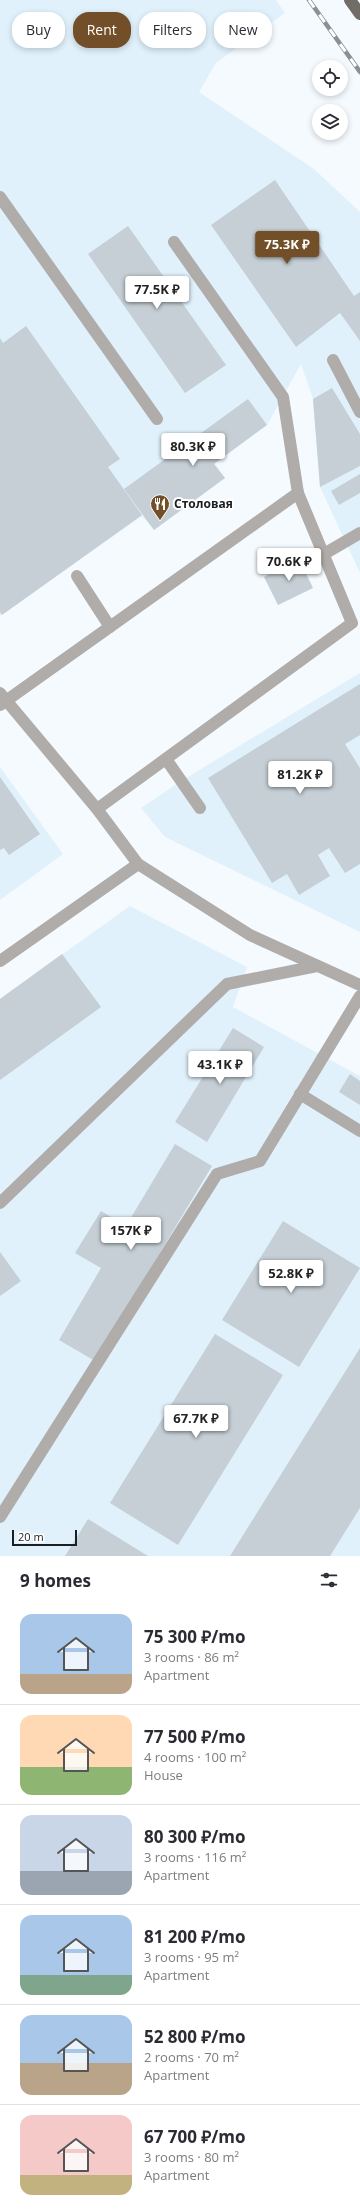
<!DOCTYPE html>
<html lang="en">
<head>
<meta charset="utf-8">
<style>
	:root { --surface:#fff; --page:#f2f2f3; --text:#2b2b33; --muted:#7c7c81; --line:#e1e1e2; --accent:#724f28 }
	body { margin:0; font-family:"Open Sans",sans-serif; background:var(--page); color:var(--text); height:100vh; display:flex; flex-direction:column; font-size:15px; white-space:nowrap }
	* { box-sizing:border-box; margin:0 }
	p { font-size:13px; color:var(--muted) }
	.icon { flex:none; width:22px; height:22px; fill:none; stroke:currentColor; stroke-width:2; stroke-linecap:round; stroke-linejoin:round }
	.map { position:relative; height:1556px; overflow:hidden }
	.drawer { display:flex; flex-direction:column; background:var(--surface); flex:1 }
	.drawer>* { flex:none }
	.hud { position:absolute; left:12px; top:12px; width:336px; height:36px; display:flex; gap:8px }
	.fabs { position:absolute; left:312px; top:60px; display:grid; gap:8px }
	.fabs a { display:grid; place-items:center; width:36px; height:36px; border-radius:50%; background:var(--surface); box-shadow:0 2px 6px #0003; font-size:20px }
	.scale { position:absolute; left:12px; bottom:10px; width:65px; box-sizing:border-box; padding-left:4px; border:2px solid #1b1f21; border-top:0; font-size:11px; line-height:14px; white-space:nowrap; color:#1b1f21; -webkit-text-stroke:3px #fff; paint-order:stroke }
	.price { position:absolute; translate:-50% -34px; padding:0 9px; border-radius:4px; background:#fff; color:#222; font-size:13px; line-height:26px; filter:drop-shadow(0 1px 2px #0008) }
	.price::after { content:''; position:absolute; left:50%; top:24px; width:12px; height:9px; margin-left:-6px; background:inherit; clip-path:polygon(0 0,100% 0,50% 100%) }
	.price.current { background:var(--accent); color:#fff }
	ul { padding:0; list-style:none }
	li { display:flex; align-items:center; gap:12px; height:100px; padding:0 20px }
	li+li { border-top:1px solid var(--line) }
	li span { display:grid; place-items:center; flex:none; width:112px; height:80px; border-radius:12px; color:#555 }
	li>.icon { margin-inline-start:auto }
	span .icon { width:48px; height:48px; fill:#fffc; stroke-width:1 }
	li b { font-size:17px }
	h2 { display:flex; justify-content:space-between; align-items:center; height:48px; padding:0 20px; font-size:17px }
	.tag { padding:0 14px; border-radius:16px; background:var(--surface); box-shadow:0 2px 6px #0003; font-size:14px; line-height:36px }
	.tag.current { background:var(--accent); color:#fff }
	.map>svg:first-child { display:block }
	.built { fill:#e0f1fc }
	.building { fill:#c5cfd5 }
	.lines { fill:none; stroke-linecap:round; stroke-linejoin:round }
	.lane { stroke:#afaca9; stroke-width:12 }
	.primary { stroke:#726c67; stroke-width:12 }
	.rail-casing { stroke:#8b9093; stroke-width:4.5 }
	.rail { stroke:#fff; stroke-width:3; stroke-dasharray:9; stroke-linecap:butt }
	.labels { text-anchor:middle; stroke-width:4; stroke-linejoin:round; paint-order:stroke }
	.poi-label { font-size:12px; font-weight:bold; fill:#1b1f21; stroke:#fff; text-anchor:start }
</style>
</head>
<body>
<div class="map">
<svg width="360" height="1556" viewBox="0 0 360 1556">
	<rect width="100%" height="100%" fill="#f4fafe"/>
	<g class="built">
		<polygon points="0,0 276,0 285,13 216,63 199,92 314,169 360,212 360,573 320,487 313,399 301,364 267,425 214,463 225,478 154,530 142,516 0,616"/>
		<polygon points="360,673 360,932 165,837 141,808 181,781"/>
		<polygon points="0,767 63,854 0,900"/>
		<polygon points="130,906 247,967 233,1007 360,1076 360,1556 0,1556 0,999"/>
	</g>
	<g class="building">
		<polygon points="275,180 354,296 360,292 360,341 340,313 296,347 211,225"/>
		<polygon points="128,226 226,365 185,393 88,254"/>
		<polygon points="26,326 120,459 108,467 142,515 2,615 0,612 0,338 3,343"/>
		<polygon points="332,388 360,434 360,466 320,487 313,399"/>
		<polygon points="248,399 267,425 214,464 225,478 154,530 124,489"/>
		<polygon points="360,474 360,493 339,505 331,491"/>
		<polygon points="299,559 313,588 278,605 264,577"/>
		<polygon points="360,684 360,735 345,744 360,768 360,864 345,873 329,848 318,855 330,876 299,895 287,874 272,883 208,778"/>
		<polygon points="0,777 40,834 9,855 4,848 0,850"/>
		<polygon points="62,954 101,1007 0,1080 0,999"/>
		<polygon points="233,1028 264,1047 207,1142 175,1122"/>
		<polygon points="350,1074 360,1081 360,1105 339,1092"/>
		<polygon points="175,1144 212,1166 95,1361 59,1340 101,1268 75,1253 101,1211 126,1226"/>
		<polygon points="283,1221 360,1268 299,1367 222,1320"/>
		<polygon points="0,1252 21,1281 0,1296"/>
		<polygon points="215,1334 283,1375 178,1545 110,1503"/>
		<polygon points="360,1348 360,1508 330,1556 230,1556"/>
		<polygon points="88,1519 148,1556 65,1556"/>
	</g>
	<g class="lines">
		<g class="lane">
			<polyline points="0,197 157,419"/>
			<polyline points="333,360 360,412"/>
			<polyline points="324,554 360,533"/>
			<polyline points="77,576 110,627"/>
			<polyline points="0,693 97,809 138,864 250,935 360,985"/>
			<polyline points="0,705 298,493"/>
			<polyline points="166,759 200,808"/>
			<polyline points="97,809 352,623 298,493 283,397 174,242"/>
			<polyline points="0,961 138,864"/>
			<polyline points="300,1094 360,1131"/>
			<polyline points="0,1203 227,984 317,966"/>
			<polyline points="0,1517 217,1174 260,1161 360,996"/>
		</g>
		<polyline class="primary" points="350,0 360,14"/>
		<defs>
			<polyline id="rail" points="309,0 360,72"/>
		</defs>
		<use href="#rail" class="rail-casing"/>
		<use href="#rail" class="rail"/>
	</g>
	<defs>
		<symbol id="restaurant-pin" viewBox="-11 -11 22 30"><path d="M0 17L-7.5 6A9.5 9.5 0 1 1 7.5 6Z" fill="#724f28" stroke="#fff"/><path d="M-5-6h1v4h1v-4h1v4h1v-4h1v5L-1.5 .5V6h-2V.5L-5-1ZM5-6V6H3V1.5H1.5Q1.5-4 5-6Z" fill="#fff"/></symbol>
	</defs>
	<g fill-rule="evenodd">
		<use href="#restaurant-pin" x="149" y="493" width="22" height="30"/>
	</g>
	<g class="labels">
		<g class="poi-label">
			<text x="174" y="508">Столовая</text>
		</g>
	</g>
</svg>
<div class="fabs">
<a><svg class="icon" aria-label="locate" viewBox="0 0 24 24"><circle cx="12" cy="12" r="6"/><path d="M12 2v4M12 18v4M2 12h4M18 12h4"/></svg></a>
<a><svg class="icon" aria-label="layers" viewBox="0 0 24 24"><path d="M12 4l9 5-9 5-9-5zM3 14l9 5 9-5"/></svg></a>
</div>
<div class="scale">20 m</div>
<b class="price current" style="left:287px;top:265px">75.3K ₽</b>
<b class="price" style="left:157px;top:310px">77.5K ₽</b>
<b class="price" style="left:193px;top:467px">80.3K ₽</b>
<b class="price" style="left:289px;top:582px">70.6K ₽</b>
<b class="price" style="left:300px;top:795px">81.2K ₽</b>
<b class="price" style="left:220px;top:1085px">43.1K ₽</b>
<b class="price" style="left:131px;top:1251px">157K ₽</b>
<b class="price" style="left:291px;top:1294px">52.8K ₽</b>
<b class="price" style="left:196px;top:1439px">67.7K ₽</b>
<div class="hud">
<a class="tag">Buy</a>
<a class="tag current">Rent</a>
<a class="tag">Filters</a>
<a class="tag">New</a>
</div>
</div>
<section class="drawer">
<h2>9 homes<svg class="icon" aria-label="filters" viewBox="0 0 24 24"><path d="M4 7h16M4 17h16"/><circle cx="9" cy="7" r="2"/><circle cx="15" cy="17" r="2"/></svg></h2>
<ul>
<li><span style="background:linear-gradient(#a9c7e8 75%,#b9a48a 0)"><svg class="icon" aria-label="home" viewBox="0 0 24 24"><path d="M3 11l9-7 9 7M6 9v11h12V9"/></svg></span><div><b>75 300 ₽/mo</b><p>3 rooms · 86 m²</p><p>Apartment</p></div></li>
<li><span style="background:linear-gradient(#ffd9b3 65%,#8fb573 0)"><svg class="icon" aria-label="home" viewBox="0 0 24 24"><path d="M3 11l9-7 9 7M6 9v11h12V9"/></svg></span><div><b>77 500 ₽/mo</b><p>4 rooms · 100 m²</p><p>House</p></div></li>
<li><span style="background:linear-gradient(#c9d6e8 70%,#9aa5b1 0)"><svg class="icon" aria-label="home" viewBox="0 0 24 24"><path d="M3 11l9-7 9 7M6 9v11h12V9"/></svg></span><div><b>80 300 ₽/mo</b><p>3 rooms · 116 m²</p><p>Apartment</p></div></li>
<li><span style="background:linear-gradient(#a9c7e8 75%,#7fa58c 0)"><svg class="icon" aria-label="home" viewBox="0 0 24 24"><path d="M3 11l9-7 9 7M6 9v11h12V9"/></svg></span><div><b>81 200 ₽/mo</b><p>3 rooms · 95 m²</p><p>Apartment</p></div></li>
<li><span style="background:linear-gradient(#a9c7e8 60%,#b9a48a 0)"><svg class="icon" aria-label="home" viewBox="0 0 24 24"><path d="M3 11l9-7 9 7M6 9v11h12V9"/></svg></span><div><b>52 800 ₽/mo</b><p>2 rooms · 70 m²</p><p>Apartment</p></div></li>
<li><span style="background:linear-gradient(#f6c9c9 75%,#c2b280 0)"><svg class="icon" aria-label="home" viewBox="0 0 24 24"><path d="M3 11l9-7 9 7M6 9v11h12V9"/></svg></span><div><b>67 700 ₽/mo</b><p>3 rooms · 80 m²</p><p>Apartment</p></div></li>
</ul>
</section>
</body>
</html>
